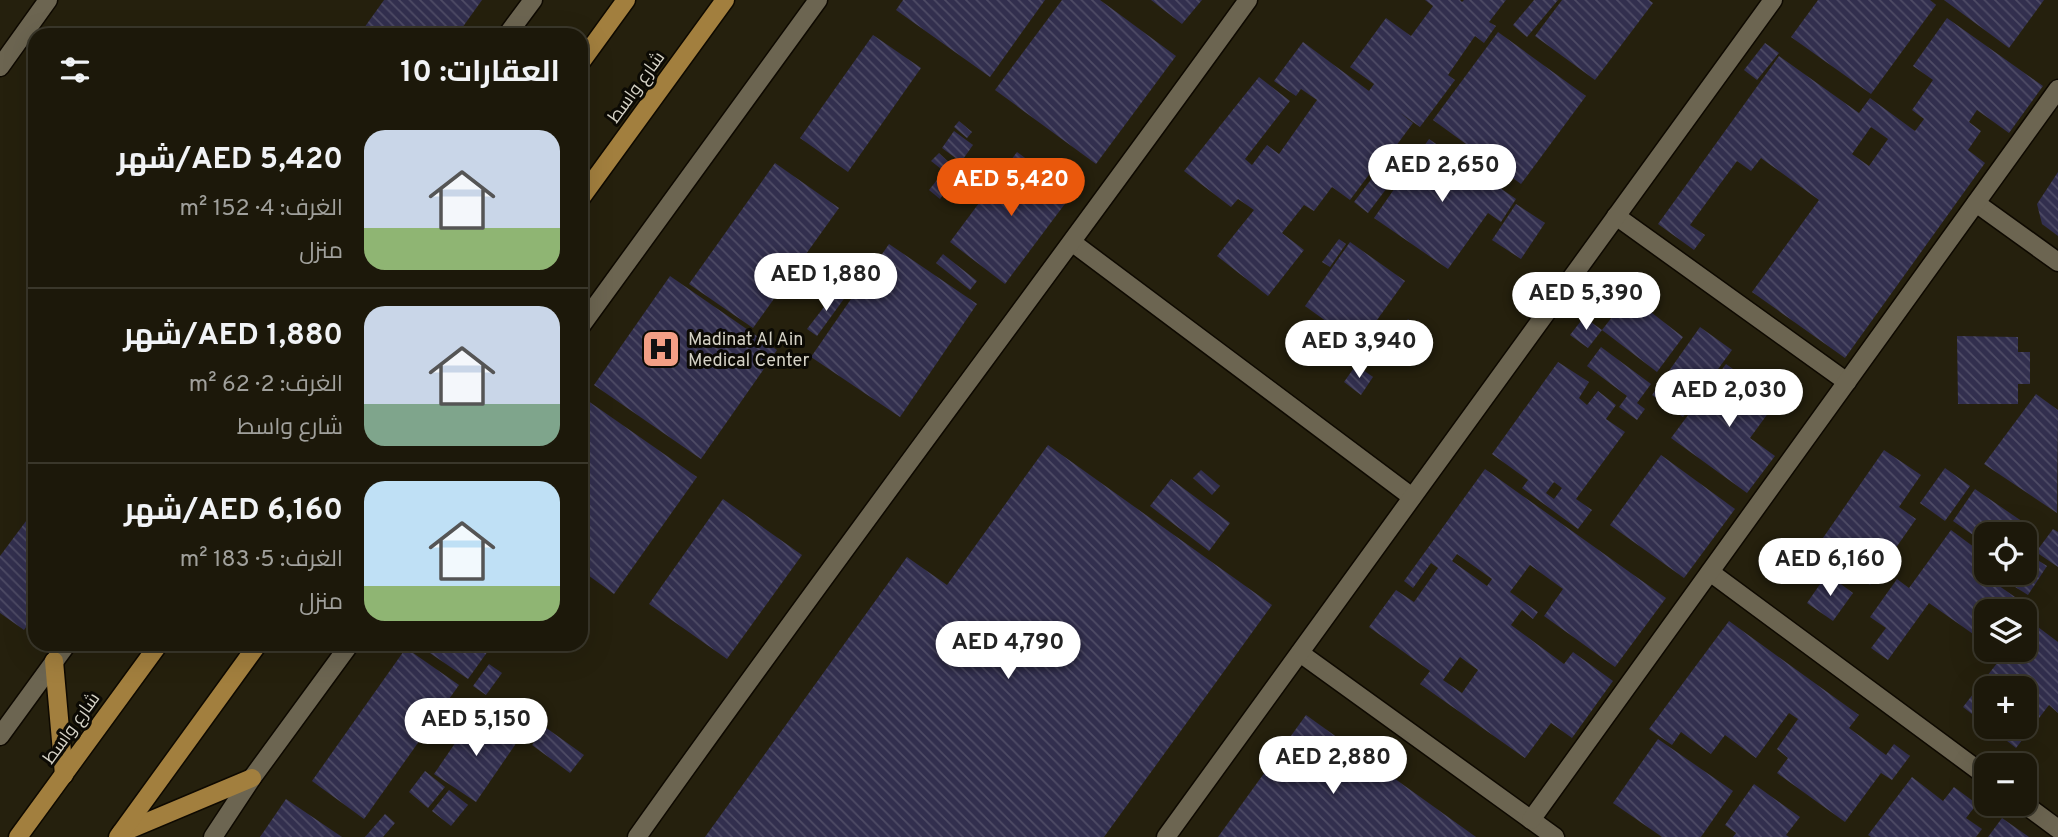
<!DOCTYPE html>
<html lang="ar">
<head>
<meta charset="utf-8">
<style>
	:root { --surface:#1c180a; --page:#252113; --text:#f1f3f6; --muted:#a0a09c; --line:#3a372b; --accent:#ea580c }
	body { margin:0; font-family:Overpass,Cairo,sans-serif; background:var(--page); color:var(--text); direction:rtl; height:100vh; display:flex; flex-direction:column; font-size:26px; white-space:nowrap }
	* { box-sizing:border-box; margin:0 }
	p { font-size:23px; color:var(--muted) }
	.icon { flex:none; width:38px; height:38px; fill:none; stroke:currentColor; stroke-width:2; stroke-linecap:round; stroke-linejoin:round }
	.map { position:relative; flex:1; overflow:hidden; direction:ltr }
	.panel { position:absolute; left:28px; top:28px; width:560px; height:623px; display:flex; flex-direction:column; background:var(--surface); border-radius:21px; box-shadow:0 7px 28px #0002,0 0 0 2px var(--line); direction:rtl }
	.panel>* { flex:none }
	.controls { position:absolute; left:1974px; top:522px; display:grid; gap:14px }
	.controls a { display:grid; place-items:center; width:63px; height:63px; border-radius:14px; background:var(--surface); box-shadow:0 7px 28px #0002,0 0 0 2px var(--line); font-size:35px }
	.price { position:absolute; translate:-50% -60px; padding:0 16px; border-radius:24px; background:#fff; color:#222; font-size:23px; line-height:46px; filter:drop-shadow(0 2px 4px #0008) }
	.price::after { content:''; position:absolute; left:50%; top:42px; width:21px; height:16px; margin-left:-10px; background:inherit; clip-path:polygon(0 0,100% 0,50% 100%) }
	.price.on { background:var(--accent); color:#fff }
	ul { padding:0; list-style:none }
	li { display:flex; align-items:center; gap:21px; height:175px; padding:0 28px }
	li+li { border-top:2px solid var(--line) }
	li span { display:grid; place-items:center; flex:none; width:196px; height:140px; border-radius:21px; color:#555 }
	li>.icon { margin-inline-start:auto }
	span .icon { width:84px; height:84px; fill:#fffc; stroke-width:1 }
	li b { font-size:30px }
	h2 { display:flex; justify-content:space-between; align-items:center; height:84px; padding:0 28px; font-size:30px }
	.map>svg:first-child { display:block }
	.building { fill:url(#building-back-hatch); fill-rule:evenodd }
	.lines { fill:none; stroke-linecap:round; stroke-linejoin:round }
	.minor-casing { stroke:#0e0900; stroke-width:21 }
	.primary-casing { stroke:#0e0900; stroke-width:21 }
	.minor { stroke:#6c6551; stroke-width:18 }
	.primary { stroke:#a27f3e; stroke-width:18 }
	.labels { text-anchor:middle; stroke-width:6; stroke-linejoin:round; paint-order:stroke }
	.street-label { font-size:18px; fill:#d5d2c6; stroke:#0c0a04 }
	.poi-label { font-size:18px; fill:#d5d2c6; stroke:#0c0a04; text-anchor:start }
</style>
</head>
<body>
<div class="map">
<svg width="2058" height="837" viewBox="0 0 2058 837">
	<defs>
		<pattern id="building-back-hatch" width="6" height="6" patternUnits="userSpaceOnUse" patternTransform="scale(1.75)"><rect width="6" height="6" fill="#322f4e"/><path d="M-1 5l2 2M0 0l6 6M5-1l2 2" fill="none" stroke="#4f4c66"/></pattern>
	</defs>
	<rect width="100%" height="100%" fill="#25200d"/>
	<g class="building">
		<polygon points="384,0 482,0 457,35 359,35"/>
		<polygon points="903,0 1045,0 990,77 896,10"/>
		<polygon points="1062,0 1100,0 1176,56 1096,164 995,90"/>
		<polygon points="1151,0 1202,0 1182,24"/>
		<polygon points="1425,0 1460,0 1462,2 1464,0 1506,0 1489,22 1496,26 1484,43 1475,36 1448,75 1455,80 1420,127 1399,112 1413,123 1390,154 1386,152 1350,200 1332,187 1314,211 1304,205 1282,233 1304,250 1268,296 1217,256 1254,210 1238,199 1231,207 1184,171 1259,77 1290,101 1245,159 1252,165 1267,145 1279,154 1317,100 1301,89 1296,96 1274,81 1303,42 1369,91 1374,84 1350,67 1386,18 1411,36 1433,6"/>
		<polygon points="1534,0 1558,0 1527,37 1513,25"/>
		<polygon points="1562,0 1649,0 1653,3 1595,80 1535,36"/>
		<polygon points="1818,0 1930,0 1936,5 1871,94 1791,37"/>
		<polygon points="1944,0 2044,0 2009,48"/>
		<path d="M1947,18L2043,86L2009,133L1977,110L1969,122L1981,131L1968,150L1985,163L1845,358L1752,292L1819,200L1761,158L1751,171L1737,161L1690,225L1705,235L1694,250L1658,224L1779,56L1859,113L1870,98L1915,131L1924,119L1912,110L1933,80L1913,66ZM1871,127L1888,139L1869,166L1852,154Z"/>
		<polygon points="1498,32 1586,96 1521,184 1433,120"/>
		<polygon points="873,35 921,68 848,172 800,138"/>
		<polygon points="1765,43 1779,53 1757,80 1744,70"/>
		<polygon points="959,121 972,132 967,138 954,127"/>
		<polygon points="954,131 973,145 961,162 942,148"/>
		<polygon points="1429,139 1516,199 1501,222 1488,213 1448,269 1374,218"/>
		<polygon points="1017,152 1073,193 1005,284 950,242"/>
		<polygon points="939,153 956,169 950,176 931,161"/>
		<polygon points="973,160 982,165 975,177 966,172"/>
		<polygon points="775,163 839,208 753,328 689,284"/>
		<polygon points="1379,169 1393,180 1368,213 1354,202"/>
		<polygon points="2058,172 2058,236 2042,224 2037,204"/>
		<polygon points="937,180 948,188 940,199 929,190"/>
		<polygon points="1516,204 1545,223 1521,259 1492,240"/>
		<polygon points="1339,239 1346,244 1330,267 1322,262"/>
		<polygon points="1350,242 1405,281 1359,345 1305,306"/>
		<polygon points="889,244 977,304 900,417 811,357"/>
		<polygon points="943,254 977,281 970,290 936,263"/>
		<polygon points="806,263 828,279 816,295 794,278"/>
		<polygon points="670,276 777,350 701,459 594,385"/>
		<polygon points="837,290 846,296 817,336 807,329"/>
		<polygon points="1629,295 1683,337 1657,372 1602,330"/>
		<polygon points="1584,317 1602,330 1588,348 1570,335"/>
		<polygon points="1408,319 1433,339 1414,363 1390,343"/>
		<polygon points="1700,327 1732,350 1683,417 1652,395"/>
		<polygon points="1957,336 2018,337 2018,352 2030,352 2030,384 2018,384 2018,404 1958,404"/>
		<polygon points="1601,347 1651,384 1637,403 1645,409 1637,420 1619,407 1627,396 1587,366"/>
		<path d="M1558,362L1589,382L1579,398L1587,405L1598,391L1616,405L1606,419L1625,432L1576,499L1592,510L1578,529L1522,488L1528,480L1492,454ZM1554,482L1562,488L1554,499L1546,493Z"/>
		<polygon points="1726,364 1777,401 1750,438 1775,456 1747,493 1671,438"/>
		<polygon points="1356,365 1373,377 1361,395 1344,382"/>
		<polygon points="2036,394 2058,410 2057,513 1984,464"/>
		<polygon points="581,396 697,477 614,594 581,570"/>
		<polygon points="1048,445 1272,605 1104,837 705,837 907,557 947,585"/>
		<polygon points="1884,450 1921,475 1899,507 1916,519 1870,585 1816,548"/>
		<polygon points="1661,455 1735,509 1684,578 1610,525"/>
		<polygon points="1945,468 1970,486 1945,521 1920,503"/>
		<path d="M1485,469L1666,598L1615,667L1544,616L1563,589L1530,565L1510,592L1538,612L1533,619L1522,610L1511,625L1564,664L1573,652L1613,681L1572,738L1551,723L1525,758L1420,684L1430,671L1369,627L1396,590L1414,602L1438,568L1431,563L1413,588L1404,581ZM1457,554L1492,579L1487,586L1452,561ZM1460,657L1478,670L1462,693L1443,680Z"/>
		<polygon points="1201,470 1220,486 1212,495 1193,478"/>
		<polygon points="1171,479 1230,523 1209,551 1150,506"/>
		<polygon points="1975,489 2036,531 2025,548 2025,534 1986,534 1986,544 1953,521"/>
		<polygon points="723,499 802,555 727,659 649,604"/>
		<polygon points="35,509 35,615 24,630 0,613 0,556"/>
		<polygon points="2053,529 2058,532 2058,567 2036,552"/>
		<polygon points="1951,530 1986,556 1985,576 2015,597 2005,611 1986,611 1986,637 1983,641 1929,603 1888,660 1871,648 1886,628 1870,617 1897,579 1909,588"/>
		<polygon points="2025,552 2047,566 2028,595 2004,580 2009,572 2025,572"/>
		<polygon points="1827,574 1853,593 1833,621 1807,603"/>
		<polygon points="1729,621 1859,715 1849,728 1886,755 1894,744 1910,756 1892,780 1881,773 1845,822 1777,773 1788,758 1777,749 1798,719 1789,713 1756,758 1725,735 1711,754 1681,732 1672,745 1649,729"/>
		<polygon points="2030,621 2058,642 2058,713 2049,705 2016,748 1988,726 2025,726 2025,688 1986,688 1986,725 1963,707 2008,649 2025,649 2025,628"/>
		<polygon points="427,644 493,644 468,679 424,649"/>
		<polygon points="406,648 459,685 364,819 312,781"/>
		<polygon points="489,664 502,673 486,695 473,686"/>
		<polygon points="475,714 517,742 476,802 434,774"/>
		<polygon points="1306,715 1398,781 1476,837 1218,837"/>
		<polygon points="545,727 584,755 570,773 532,745"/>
		<polygon points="1658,739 1733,791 1701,837 1662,837 1613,803"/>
		<polygon points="425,771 445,787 428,808 409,792"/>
		<polygon points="1912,777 1943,801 1954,787 1977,804 1966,818 1982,829 1976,837 1871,837 1868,835"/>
		<polygon points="1754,784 1800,817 1786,835 1789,837 1733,837 1736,833 1725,825"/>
		<polygon points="449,790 468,805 451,826 432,811"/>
		<polygon points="286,799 342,837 260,837"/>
		<polygon points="385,814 395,823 383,837 365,837"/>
		<polygon points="2002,818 2029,837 1988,837"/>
	</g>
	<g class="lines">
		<defs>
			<g id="minor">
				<polyline points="507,35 533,0"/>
				<polyline points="0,67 48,0"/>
				<polyline points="1976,203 2058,262"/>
				<polyline points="1616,216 1847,382"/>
				<polyline points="1073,243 1412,497"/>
				<polyline points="581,326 818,0"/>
				<polyline points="1710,572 1986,776"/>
				<polyline points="1300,653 1555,837"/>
				<polyline points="0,736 67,644"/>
				<polyline points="2023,803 2058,829"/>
				<polyline points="1531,820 2058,89"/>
				<polyline points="213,837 252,778 350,644"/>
				<path d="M637,837C837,555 1046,280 1248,0"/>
				<polyline points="1166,837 1773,0"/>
			</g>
			<g id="primary">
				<polyline points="581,62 626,0"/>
				<polyline points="581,198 725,0"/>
				<polyline points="54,661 64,775"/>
				<polyline points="121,833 252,778"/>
				<polyline points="18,837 159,644"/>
				<polyline points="118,837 258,644"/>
			</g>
		</defs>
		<use href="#minor" class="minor-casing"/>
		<use href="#primary" class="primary-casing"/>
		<use href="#minor" class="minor"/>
		<use href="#primary" class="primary"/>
	</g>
	<defs>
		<symbol id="hospital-square" viewBox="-11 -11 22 22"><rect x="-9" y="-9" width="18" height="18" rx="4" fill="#f39f85" stroke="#0c0a04"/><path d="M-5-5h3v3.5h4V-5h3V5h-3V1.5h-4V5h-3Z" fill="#111"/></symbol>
	</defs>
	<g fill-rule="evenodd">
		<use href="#hospital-square" x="639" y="327" width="44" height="44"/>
	</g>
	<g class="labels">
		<g class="street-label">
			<text transform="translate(636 87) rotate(-54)" y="6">شارع واسط</text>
			<text transform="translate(71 728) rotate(-54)" y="6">شارع واسط</text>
		</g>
		<g class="poi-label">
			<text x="688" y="345">Madinat Al Ain<tspan x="688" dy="21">Medical Center</tspan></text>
		</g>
	</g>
</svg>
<div class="controls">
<a><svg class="icon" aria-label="locate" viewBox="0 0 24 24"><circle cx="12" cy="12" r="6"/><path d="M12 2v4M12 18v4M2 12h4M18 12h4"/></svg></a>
<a><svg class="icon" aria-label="layers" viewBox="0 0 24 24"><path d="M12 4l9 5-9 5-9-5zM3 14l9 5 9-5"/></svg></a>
<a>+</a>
<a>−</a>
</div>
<b class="price" style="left:1442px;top:204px">AED 2,650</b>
<b class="price on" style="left:1011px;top:218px">AED 5,420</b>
<b class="price" style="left:826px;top:313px">AED 1,880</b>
<b class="price" style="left:1586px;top:332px">AED 5,390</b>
<b class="price" style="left:1359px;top:380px">AED 3,940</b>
<b class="price" style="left:1729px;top:429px">AED 2,030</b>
<b class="price" style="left:1830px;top:598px">AED 6,160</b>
<b class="price" style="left:1008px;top:681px">AED 4,790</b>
<b class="price" style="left:476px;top:758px">AED 5,150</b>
<b class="price" style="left:1333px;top:796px">AED 2,880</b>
<section class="panel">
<h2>العقارات: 10<svg class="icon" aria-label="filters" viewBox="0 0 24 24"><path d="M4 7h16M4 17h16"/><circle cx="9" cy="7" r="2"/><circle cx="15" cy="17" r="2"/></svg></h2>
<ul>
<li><span style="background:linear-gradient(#c9d6e8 70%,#8fb573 0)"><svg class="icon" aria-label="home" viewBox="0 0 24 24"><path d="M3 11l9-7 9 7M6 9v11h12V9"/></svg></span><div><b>AED 5,420/شهر</b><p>الغرف: 4 · 152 m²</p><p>منزل</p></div></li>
<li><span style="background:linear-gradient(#c9d6e8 70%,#7fa58c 0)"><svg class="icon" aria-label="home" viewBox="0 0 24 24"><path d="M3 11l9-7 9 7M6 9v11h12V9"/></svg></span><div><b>AED 1,880/شهر</b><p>الغرف: 2 · 62 m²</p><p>شارع واسط</p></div></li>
<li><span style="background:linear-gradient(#bfe0f5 75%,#8fb573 0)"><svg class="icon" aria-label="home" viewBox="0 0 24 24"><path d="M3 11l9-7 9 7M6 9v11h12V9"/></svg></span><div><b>AED 6,160/شهر</b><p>الغرف: 5 · 183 m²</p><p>منزل</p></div></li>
</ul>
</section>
</div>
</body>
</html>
